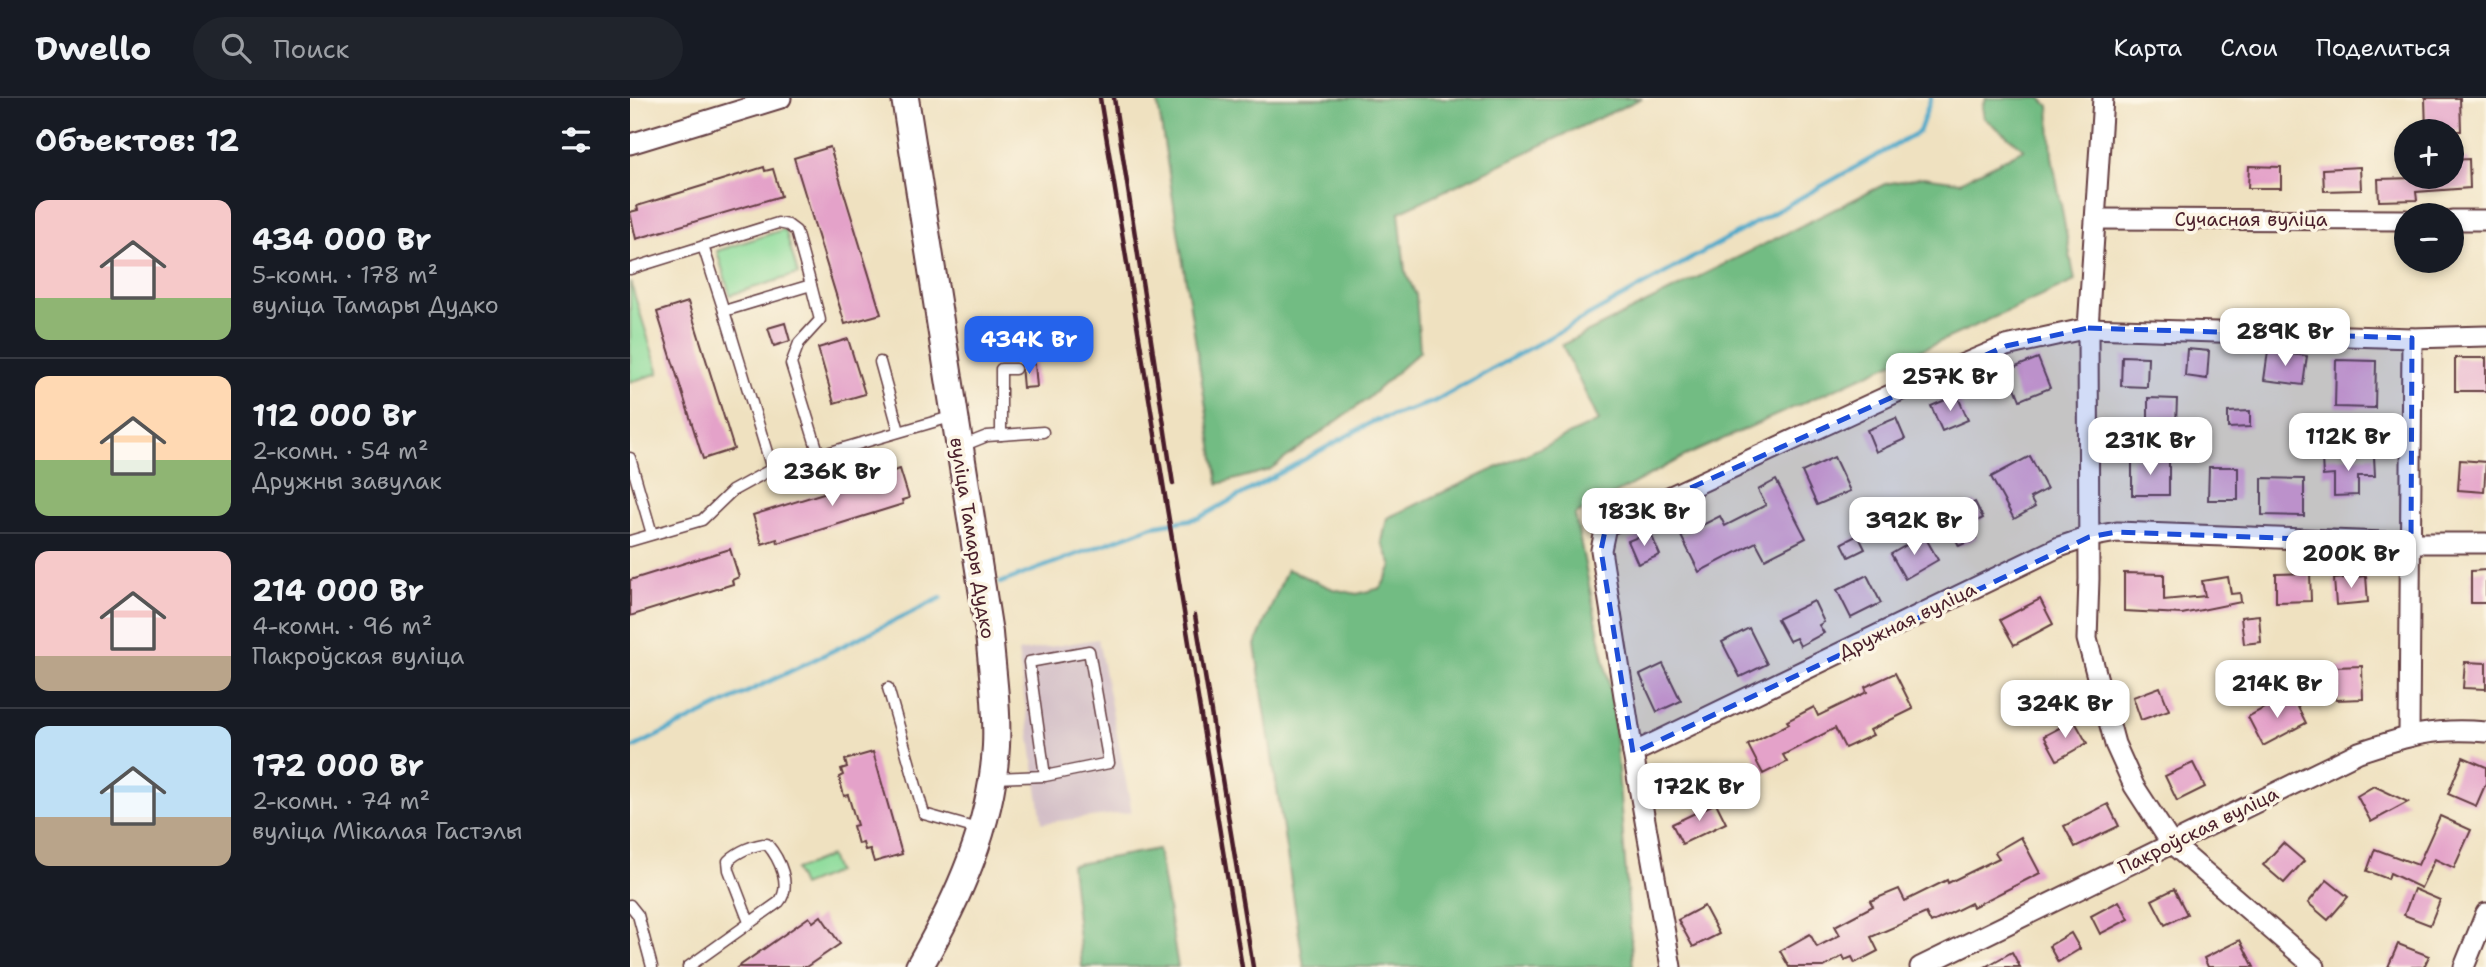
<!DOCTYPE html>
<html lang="ru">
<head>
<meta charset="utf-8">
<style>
	:root { --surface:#171b24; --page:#20242c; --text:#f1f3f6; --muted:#9ea1a6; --line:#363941; --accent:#2563eb }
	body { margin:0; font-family:"Shantell Sans",sans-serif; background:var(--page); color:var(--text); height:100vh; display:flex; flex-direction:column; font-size:26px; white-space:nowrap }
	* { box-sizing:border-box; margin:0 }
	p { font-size:23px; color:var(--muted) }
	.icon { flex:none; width:38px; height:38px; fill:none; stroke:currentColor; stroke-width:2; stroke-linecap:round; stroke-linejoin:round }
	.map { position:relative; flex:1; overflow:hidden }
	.side { display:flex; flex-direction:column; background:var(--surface); width:630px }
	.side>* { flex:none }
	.controls { position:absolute; left:1764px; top:21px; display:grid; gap:14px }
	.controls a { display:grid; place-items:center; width:70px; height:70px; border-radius:50%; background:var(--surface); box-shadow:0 4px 10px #0003; font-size:35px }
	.price { position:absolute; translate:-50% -60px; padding:0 16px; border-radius:14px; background:#fff; color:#222; font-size:23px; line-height:46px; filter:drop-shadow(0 2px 4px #0008) }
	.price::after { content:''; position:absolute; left:50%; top:42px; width:21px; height:16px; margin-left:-10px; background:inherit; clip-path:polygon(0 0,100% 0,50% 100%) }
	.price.on { background:var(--accent); color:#fff }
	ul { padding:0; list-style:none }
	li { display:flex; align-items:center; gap:21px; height:175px; padding:0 35px }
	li+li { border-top:2px solid var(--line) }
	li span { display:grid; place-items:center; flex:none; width:196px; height:140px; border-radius:14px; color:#555 }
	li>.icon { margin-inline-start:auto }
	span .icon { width:84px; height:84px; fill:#fffc; stroke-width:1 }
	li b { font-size:30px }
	h2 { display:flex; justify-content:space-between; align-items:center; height:84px; padding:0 35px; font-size:30px }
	header { display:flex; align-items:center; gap:42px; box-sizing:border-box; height:98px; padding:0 35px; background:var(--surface); border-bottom:2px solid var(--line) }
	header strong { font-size:33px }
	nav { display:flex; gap:38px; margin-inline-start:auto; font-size:24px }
	.search { width:490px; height:63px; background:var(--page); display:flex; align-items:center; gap:18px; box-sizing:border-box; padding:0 24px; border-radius:38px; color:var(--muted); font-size:26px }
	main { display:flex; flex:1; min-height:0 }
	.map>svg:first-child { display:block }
	.industrial { fill:#d2bdc6 }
	.green { fill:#8ddc9b; stroke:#6c7e63; stroke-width:2 }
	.forest { fill:#72bc83; stroke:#5e6e57; stroke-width:2 }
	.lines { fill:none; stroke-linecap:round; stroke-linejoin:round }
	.stream { stroke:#4ba8c9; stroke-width:4.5 }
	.building { fill:#e4a2c9 }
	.lane-casing { stroke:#633c41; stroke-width:13 }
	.street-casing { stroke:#633c41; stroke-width:23 }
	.secondary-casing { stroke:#633c41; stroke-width:30 }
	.lane { stroke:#fff; stroke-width:10 }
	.street { stroke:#fff; stroke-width:19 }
	.secondary { stroke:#fff; stroke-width:26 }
	.rail { stroke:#4a1f2b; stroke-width:4.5 }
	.marked { fill:#1d4ed8; fill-opacity:0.2; stroke:#1d4ed8; stroke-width:5; stroke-dasharray:14 9; stroke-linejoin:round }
	.labels { text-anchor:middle; stroke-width:7; stroke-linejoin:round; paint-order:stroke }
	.street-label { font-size:19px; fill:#4a1f2b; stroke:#fcf5e5 }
</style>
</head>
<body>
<header>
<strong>Dwello</strong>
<div class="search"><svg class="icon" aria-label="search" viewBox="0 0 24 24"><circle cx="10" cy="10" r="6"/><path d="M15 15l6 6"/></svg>Поиск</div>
<nav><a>Карта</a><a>Слои</a><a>Поделиться</a></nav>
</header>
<main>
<section class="side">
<h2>Объектов: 12<svg class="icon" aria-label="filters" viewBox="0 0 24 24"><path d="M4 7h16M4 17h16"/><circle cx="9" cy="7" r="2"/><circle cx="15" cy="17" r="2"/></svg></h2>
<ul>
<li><span style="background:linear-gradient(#f6c9c9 70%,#8fb573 0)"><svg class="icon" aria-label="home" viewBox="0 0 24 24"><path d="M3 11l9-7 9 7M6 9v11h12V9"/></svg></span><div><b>434 000 Br</b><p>5-комн. · 178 m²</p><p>вуліца Тамары Дудко</p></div></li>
<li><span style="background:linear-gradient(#ffd9b3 60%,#8fb573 0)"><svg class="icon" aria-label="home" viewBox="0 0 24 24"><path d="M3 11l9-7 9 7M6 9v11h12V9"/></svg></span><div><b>112 000 Br</b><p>2-комн. · 54 m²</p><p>Дружны завулак</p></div></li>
<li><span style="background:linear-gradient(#f6c9c9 75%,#b9a48a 0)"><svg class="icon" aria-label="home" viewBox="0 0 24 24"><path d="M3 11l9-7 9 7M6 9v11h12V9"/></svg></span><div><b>214 000 Br</b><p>4-комн. · 96 m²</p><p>Пакроўская вуліца</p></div></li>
<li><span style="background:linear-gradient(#bfe0f5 65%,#b9a48a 0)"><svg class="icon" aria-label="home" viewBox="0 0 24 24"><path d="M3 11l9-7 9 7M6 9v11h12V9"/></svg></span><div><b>172 000 Br</b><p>2-комн. · 74 m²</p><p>вуліца Мікалая Гастэлы</p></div></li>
</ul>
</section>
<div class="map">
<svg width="1856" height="869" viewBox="0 0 1856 869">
	<rect width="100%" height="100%" fill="#fcf5e5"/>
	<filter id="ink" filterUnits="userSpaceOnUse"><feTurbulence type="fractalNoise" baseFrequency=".0143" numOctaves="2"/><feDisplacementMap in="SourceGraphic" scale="14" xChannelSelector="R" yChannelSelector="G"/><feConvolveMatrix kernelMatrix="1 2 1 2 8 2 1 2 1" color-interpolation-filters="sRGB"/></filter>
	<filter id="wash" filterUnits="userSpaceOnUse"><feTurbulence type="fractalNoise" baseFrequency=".00686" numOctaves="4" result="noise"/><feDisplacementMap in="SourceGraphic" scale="28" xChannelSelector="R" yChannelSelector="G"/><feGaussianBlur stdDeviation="1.57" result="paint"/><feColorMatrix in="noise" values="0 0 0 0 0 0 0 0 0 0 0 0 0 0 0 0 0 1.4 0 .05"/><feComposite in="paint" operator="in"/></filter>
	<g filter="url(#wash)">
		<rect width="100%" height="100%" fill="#efe1c0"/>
		<polygon class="industrial" points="468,541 502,714 412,725 388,554"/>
		<g class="green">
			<polygon points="155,131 168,176 100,197 87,153"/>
			<polygon points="0,183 29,275 0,284"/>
			<polygon points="200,758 206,774 172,788 165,772"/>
		</g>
		<g class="forest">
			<polygon points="527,0 1012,0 769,114 775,173 786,197 790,253 736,302 639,372 588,386"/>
			<polygon points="1356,0 1411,0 1419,8 1422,58 1445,183 1053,359 945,417 983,606 1003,869 674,869 625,547 657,471 703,491 727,496 751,490 762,468 752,444 757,420 969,323 932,247 1255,86 1293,79 1330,84 1394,51 1354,20 1352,8"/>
			<polygon points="528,751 548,869 452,869 441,767"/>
		</g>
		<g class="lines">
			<g class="stream">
				<polyline points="370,485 523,428 569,420 742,324 803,304 1289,34 1301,0"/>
				<polyline points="0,651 311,500"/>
			</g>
		</g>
		<g id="blocks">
			<g class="building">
				<polygon points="1795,0 1830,0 1831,33 1796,33"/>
				<polygon points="200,49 251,216 215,226 164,60"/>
				<polygon points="1839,61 1840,90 1786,94 1787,102 1749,103 1748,81 1822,79 1822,62"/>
				<polygon points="1619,68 1651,69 1651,90 1618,90"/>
				<polygon points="134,69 135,73 143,71 151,98 6,141 0,114 8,112 7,108"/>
				<polygon points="1730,69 1731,92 1694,93 1693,71"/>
				<polygon points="58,204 104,351 73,361 27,214"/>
				<polygon points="155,225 160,243 144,248 138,230"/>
				<polygon points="218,241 235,296 204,305 188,250"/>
				<polygon points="1557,251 1579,253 1577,281 1555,278"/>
				<polygon points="1638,253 1677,258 1673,287 1634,282"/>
				<polygon points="1492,258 1518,259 1517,289 1491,288"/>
				<polygon points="1408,260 1420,290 1390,302 1378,272"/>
				<rect x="1825" y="260" width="31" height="33"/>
				<polygon points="1706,262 1746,263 1745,310 1705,309"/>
				<polygon points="405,266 407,289 393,290 391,267"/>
				<polygon points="1327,297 1338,322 1312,333 1301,308"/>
				<polygon points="1518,300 1547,301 1546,326 1518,325"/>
				<polygon points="1620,313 1620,329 1598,330 1598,314"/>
				<polygon points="1266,320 1275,341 1246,354 1237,332"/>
				<polygon points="1670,331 1688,331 1689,350 1670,350"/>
				<polygon points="1400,358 1417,391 1400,400 1405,409 1384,421 1361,379"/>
				<polygon points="1744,358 1745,378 1728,378 1728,397 1704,398 1704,377 1693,378 1692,360"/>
				<polygon points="1204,359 1220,393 1187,407 1172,374"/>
				<rect x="1502" y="360" width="37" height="37"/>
				<polygon points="1830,362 1856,364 1854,394 1828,392"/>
				<polygon points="1579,369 1608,369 1608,402 1578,402"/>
				<polygon points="270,371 279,400 272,402 273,406 148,445 147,441 132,446 123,417"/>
				<polygon points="1632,380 1674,381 1674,418 1632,417"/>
				<polygon points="1146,382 1176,440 1135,461 1126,444 1069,474 1051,438 1090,418 1095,428 1136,407 1128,392"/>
				<polygon points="1345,404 1353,420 1340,427 1346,440 1329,448 1315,419"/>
				<polygon points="1020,434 1030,457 1008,466 998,443"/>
				<polygon points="1228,437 1235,451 1219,459 1212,445"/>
				<polygon points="1294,437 1308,462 1275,481 1261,456"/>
				<polygon points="100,451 109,479 102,482 103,486 0,518 0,482"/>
				<polygon points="1856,472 1856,505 1841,505 1841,473"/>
				<polygon points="1494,475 1534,476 1534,502 1575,498 1572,483 1598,479 1601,496 1610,495 1611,504 1552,516 1494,513"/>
				<polygon points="1680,475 1681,503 1646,504 1646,476"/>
				<polygon points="1237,477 1251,505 1221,520 1207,492"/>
				<polygon points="1736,478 1738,504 1706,507 1704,481"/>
				<polygon points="1410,501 1423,526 1384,547 1370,522"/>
				<polygon points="1184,503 1194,524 1189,527 1194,535 1170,548 1166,540 1159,543 1147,521"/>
				<polygon points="1629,517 1631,544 1614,546 1611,519"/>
				<polygon points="1119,530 1137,566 1110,579 1092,544"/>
				<polygon points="1835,564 1856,565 1856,591 1833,590"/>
				<polygon points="1033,566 1051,603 1027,614 1010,577"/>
				<polygon points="1732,568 1733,601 1706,602 1705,569"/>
				<polygon points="1265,575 1283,611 1240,632 1243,637 1215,650 1205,630 1153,657 1157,664 1133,676 1118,647 1159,626 1157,623 1184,609 1188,618 1237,594 1235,589"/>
				<polygon points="1530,589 1539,612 1511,622 1503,599"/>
				<polygon points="1661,595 1676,625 1633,648 1618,619"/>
				<polygon points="1444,622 1457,645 1427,662 1414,638"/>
				<polygon points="243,654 272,756 244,764 240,751 235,752 233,745 228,746 223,728 227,727 218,697 214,698 209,679 213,677 211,671 217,669 215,662"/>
				<polygon points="1833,659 1856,669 1856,685 1846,708 1818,696"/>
				<polygon points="1563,665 1575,689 1547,703 1535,678"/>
				<polygon points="1744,688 1778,704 1741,724 1727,698"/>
				<polygon points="1086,705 1096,725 1052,746 1042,726"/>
				<polygon points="1478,706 1489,728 1445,749 1434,728"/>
				<polygon points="1810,718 1841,732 1824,770 1805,761 1791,790 1760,775 1758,781 1737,773 1745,751 1788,767"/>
				<polygon points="1391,739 1410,775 1343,809 1341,805 1301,825 1296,815 1241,839 1248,853 1225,865 1222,859 1215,862 1213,858 1194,869 1159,869 1150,853 1180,836 1187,849 1210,837 1205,828 1243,808 1240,803 1269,791 1275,803 1317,782 1318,785 1369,760 1365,754"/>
				<polygon points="1653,745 1674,763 1654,785 1633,767"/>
				<polygon points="1697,782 1718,799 1698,822 1678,805"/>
				<polygon points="1544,791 1557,816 1535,827 1522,802"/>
				<polygon points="1784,791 1810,802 1800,827 1774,817"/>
				<polygon points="1489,803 1499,821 1470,836 1461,818"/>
				<polygon points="1074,808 1089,836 1063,849 1048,822"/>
				<polygon points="191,818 210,846 176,869 108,869 179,819 183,824"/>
				<polygon points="1441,835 1450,851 1428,864 1419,848"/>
				<polygon points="1610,842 1624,869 1578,869 1574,860"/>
				<polygon points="1768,846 1799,858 1794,869 1758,869"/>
				<polygon points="1382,854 1390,869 1355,869"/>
			</g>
		</g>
	</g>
	<g filter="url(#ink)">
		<use href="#blocks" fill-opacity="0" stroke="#633c41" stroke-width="2"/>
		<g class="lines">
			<defs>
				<g id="lane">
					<polyline points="0,171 148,125 158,127 166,133 181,187 94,213 73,148"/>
					<polyline points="181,187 190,222 169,245 161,266 189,357"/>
					<polyline points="94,213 142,371"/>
					<polyline points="250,264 269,333"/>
					<polyline points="371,337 371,271 385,271"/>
					<polyline points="332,348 357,338 413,334"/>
					<polyline points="0,360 22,436"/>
					<polyline points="0,443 72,422 102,393 142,371 324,318"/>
					<polyline points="258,590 294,716 351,732"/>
					<polyline points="365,680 415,678 479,665 459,553 399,564 415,678"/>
					<polyline points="0,807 8,817 22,869"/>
					<path d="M58,869L149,804C162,788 150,761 137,746C124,746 107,754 98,763L99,772L119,824"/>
				</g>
				<g id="street">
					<polyline points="1473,0 1458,230 1459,481 1457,541 1485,646 1504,688 1541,745 1685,869"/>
					<polyline points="0,46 151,0"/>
					<polyline points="1466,121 1776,122"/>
					<polyline points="1822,122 1856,122"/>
					<polyline points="1779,637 1782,240"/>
					<polyline points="1003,655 1429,449 1459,439 1487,434 1781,445 1856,445"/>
					<polyline points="1041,869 1003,655 971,452 976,428 1269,293 1376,248 1458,230 1782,240 1856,238"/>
					<path d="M1290,869L1729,654C1777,638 1804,629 1856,634"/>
					<polyline points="1834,869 1856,815"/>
				</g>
				<path id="secondary" d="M275,0L359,535C362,572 368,610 366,648C362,727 328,801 289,869"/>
			</defs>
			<use href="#lane" class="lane-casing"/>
			<use href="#street" class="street-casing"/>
			<use href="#secondary" class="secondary-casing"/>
			<use href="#lane" class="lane"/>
			<use href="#street" class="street"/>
			<use href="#secondary" class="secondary"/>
			<g class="rail">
				<polyline points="470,0 612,869"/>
				<polyline points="484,0 543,386"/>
				<polyline points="565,517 623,869"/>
			</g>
		</g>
	</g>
	<path class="marked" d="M1458,230L1782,240L1781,445L1487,434L1459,439L1003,655L971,452L976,428L1376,248Z"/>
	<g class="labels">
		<g class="street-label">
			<text x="1621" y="128">Сучасная вуліца</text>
			<text transform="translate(343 440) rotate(81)" y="7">вуліца Тамары Дудко</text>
			<text transform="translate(1277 522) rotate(-26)" y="7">Дружная вуліца</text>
			<text transform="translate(1568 732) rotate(-26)" y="7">Пакроўская вуліца</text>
		</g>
	</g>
</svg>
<div class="controls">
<a>+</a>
<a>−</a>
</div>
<b class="price" style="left:1655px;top:270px">289K Br</b>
<b class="price on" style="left:399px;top:278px">434K Br</b>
<b class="price" style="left:1320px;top:315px">257K Br</b>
<b class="price" style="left:1718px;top:375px">112K Br</b>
<b class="price" style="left:1520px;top:379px">231K Br</b>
<b class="price" style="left:202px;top:410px">236K Br</b>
<b class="price" style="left:1014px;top:450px">183K Br</b>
<b class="price" style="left:1284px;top:459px">392K Br</b>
<b class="price" style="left:1721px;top:492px">200K Br</b>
<b class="price" style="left:1647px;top:622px">214K Br</b>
<b class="price" style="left:1435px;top:642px">324K Br</b>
<b class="price" style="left:1069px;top:725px">172K Br</b>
</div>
</main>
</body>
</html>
